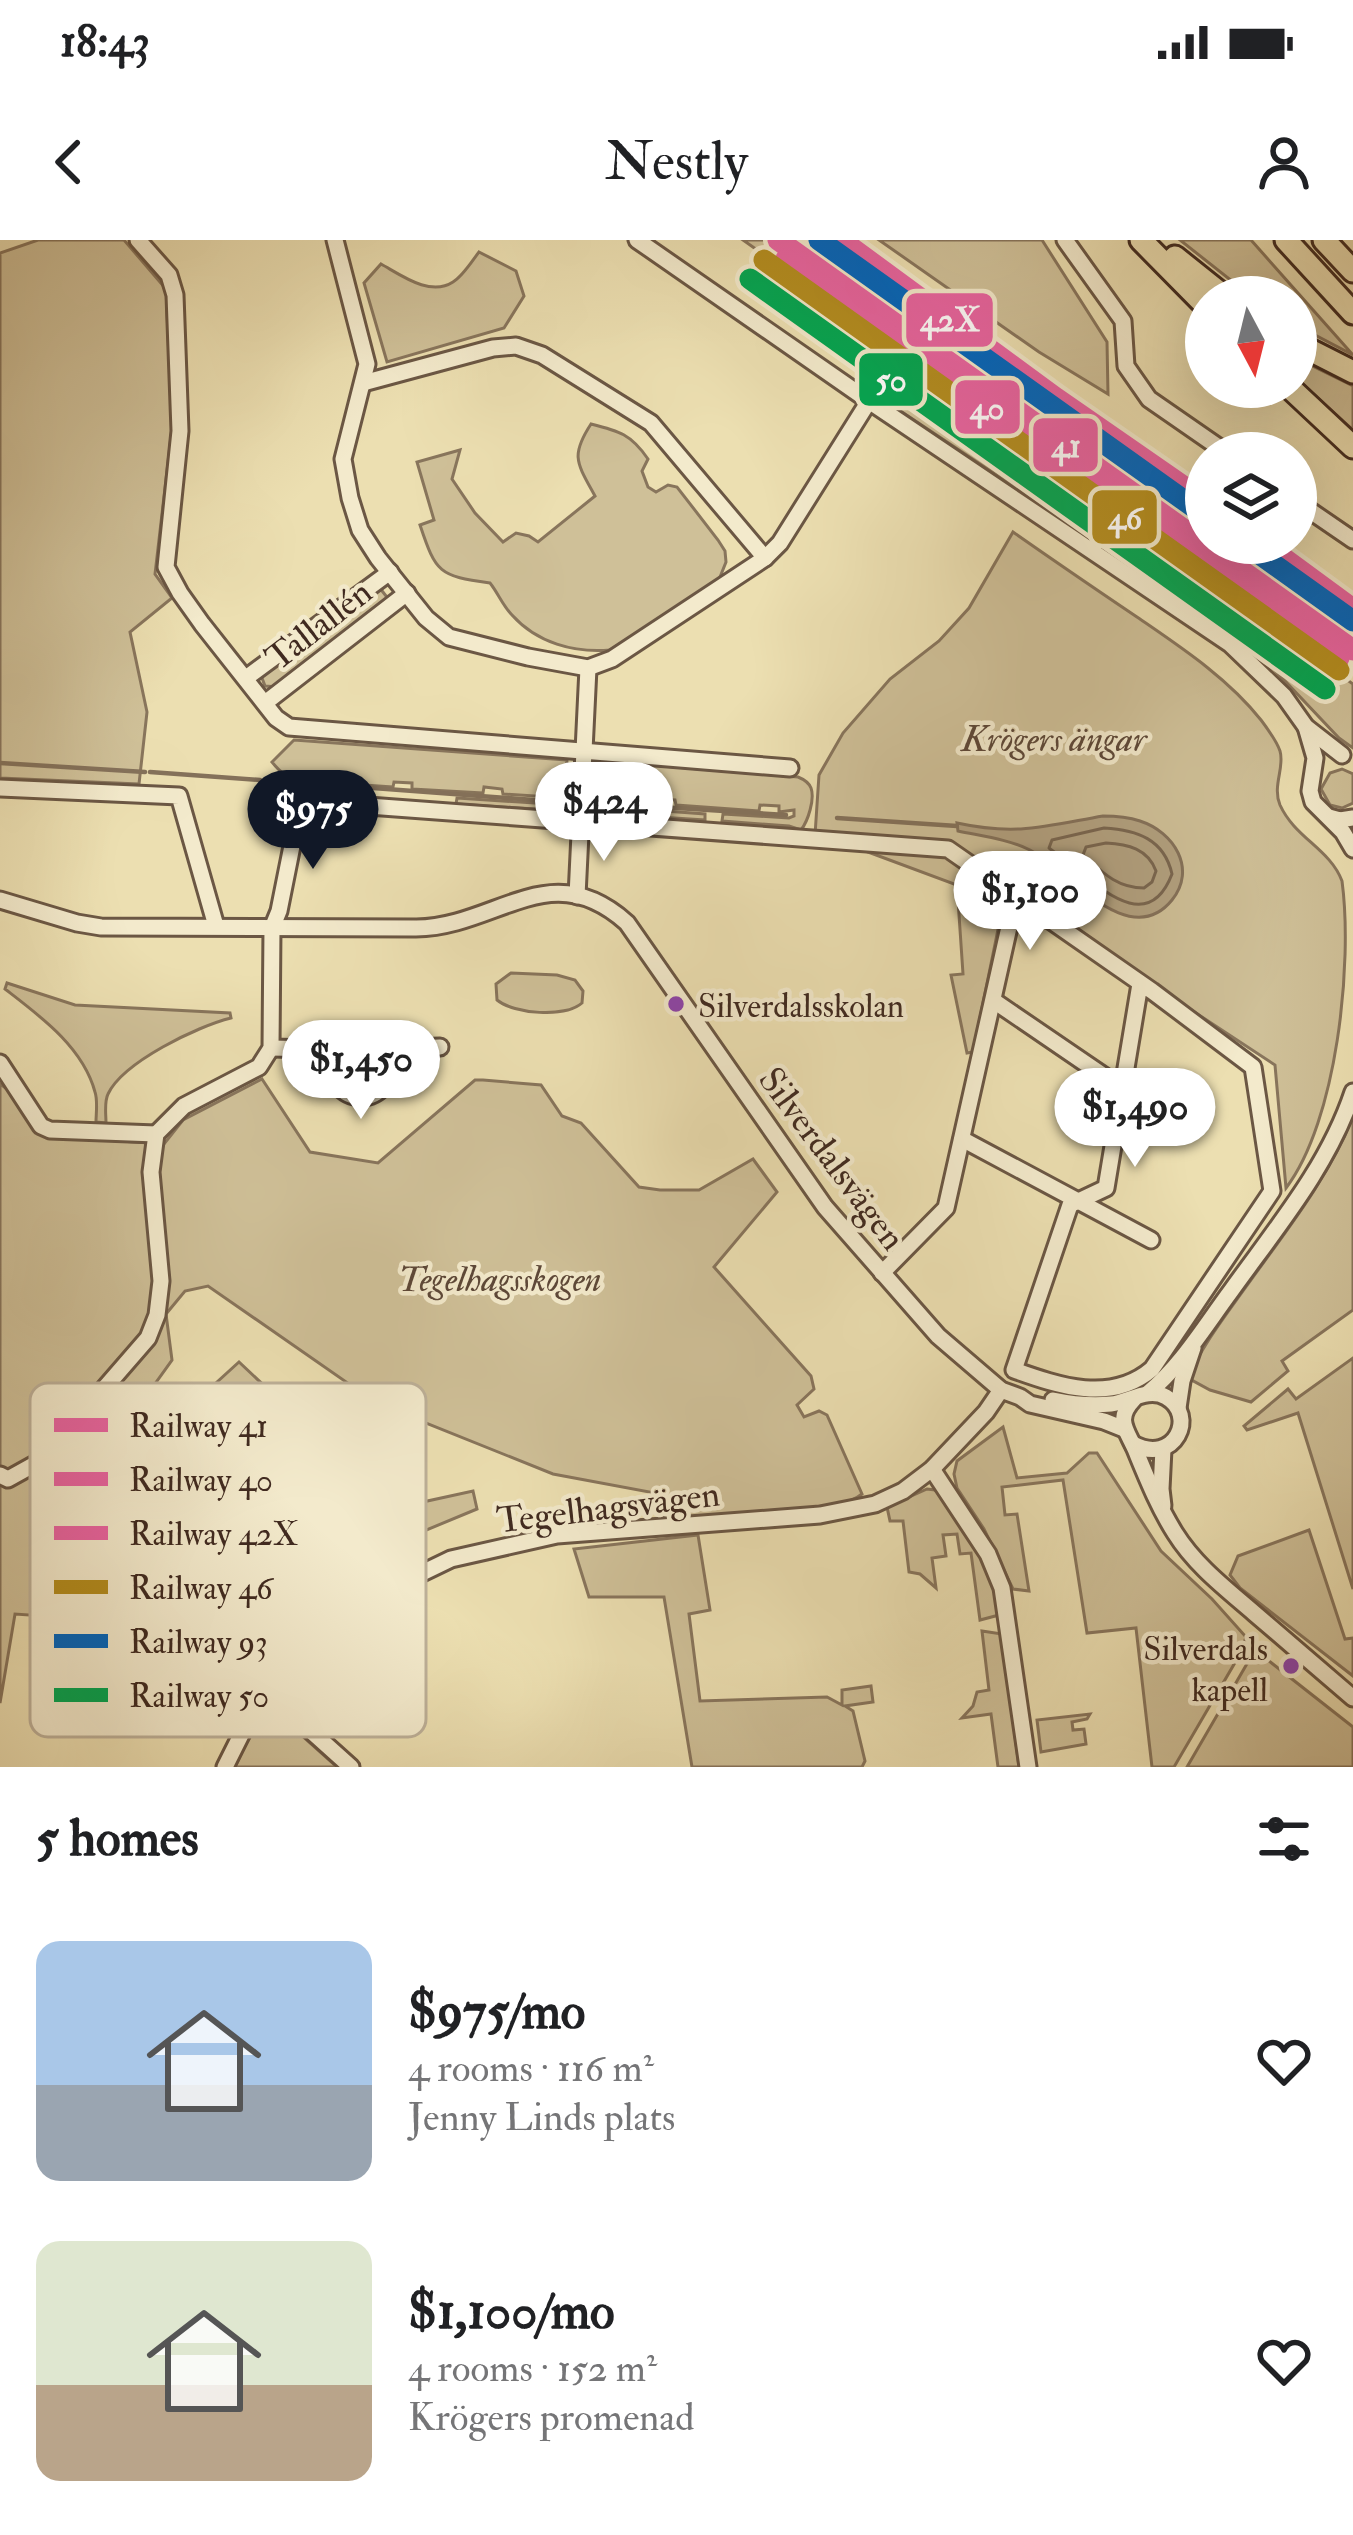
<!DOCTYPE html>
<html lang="en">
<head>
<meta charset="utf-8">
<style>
	:root { --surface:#fff; --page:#f6f6f6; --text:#202124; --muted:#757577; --accent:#111827 }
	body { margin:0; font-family:"IM FELL Double Pica",serif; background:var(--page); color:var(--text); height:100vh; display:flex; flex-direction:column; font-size:45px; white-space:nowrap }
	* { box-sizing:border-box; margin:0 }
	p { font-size:39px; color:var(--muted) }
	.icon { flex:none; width:66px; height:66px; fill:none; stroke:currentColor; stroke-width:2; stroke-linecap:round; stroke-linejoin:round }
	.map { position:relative; height:1527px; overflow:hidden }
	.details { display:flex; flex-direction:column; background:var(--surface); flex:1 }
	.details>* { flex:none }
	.needle { width:78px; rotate:173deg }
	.tools { position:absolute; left:1185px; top:36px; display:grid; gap:24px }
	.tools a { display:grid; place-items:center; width:132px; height:132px; border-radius:50%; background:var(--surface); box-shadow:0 12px 48px #0002; font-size:60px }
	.price { position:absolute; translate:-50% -102px; padding:0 27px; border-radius:42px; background:#fff; color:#222; font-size:39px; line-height:78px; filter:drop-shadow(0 3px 6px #0008) }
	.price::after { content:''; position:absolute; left:50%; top:72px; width:36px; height:27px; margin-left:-18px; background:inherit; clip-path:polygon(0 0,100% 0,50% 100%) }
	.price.selected { background:var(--accent); color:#fff }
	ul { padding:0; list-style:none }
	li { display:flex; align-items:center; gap:36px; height:300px; padding:0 36px }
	li span { display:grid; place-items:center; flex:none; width:336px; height:240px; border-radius:24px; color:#555 }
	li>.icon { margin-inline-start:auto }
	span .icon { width:144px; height:144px; fill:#fffc; stroke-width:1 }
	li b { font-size:51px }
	h2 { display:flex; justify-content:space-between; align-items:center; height:144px; padding:0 36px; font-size:51px }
	.status { display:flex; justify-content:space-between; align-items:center; height:84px; padding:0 60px; background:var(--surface); direction:ltr }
	.status svg { height:33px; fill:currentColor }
	header { display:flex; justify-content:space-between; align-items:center; height:156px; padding:0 36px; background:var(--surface); font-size:54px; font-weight:600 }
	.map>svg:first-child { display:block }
	.green { fill:#cfc098; stroke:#88755c; stroke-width:3 }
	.water { fill:#b2a180; stroke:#84715a; stroke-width:3 }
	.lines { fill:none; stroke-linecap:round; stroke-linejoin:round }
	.shore { stroke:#796650; stroke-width:3 }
	.stream { stroke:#84715a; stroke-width:4.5 }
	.minor-casing { stroke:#6b5744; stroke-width:21 }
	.highway-casing { stroke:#402a20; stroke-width:27 }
	.minor { stroke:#f3eacc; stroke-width:15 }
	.highway { stroke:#ecdfb1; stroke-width:21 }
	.rail-1-casing { stroke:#f3eacc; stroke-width:30 }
	.rail-2-casing { stroke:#f3eacc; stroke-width:30 }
	.rail-3-casing { stroke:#f3eacc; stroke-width:30 }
	.rail-4-casing { stroke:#f3eacc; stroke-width:30 }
	.rail-5-casing { stroke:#f3eacc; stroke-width:30 }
	.rail-6-casing { stroke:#f3eacc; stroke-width:30 }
	.rail-1 { stroke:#e863a0; stroke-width:21 }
	.rail-2 { stroke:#e863a0; stroke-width:21 }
	.rail-3 { stroke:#e863a0; stroke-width:21 }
	.rail-4 { stroke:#b38c1e; stroke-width:21 }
	.rail-5 { stroke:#0065bd; stroke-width:21 }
	.rail-6 { stroke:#00a651; stroke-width:21 }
	.bus-dot { fill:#8e44ad; stroke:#f3eacc; stroke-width:4.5 }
	.labels { text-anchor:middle; stroke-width:9; stroke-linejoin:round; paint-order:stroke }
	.bus-label { font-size:33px; fill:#402a20; stroke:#f3eacc; text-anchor:start }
	.street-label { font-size:36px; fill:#402a20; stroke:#f3eacc }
	.park-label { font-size:36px; font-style:italic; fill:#5d4838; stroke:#f3eacc }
	.key { fill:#f3eacc; stroke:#bdb098; stroke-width:3 }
	.key-label { font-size:33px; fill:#402a20 }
	.line-badge { stroke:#f3eacc; stroke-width:4.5 }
	.badge-label { font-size:33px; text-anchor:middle; font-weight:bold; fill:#fff }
</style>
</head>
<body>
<div class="status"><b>18:43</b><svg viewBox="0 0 49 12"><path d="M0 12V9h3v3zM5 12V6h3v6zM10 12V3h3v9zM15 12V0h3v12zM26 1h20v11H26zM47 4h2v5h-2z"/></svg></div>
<header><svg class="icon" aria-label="back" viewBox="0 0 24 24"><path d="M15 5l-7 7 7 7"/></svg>Nestly<svg class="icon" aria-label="person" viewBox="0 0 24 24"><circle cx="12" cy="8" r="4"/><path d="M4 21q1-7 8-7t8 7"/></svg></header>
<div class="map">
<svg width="1353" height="1527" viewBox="0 0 1353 1527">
	<rect width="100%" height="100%" fill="#ecdfb1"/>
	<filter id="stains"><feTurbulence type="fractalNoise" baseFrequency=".00167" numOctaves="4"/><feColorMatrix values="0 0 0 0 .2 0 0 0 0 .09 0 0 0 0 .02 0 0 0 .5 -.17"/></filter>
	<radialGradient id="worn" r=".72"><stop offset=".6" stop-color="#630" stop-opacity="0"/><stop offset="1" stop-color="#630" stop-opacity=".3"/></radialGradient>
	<g class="green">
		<polygon points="38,0 124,0 166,49 172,188 155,334 172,358 130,392 147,472 139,544 0,538 0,13"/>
		<polygon points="743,0 772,0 1135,267 1223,326 1353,421 1353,432"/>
		<polygon points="879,0 1042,0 1107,102 1108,154 1039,112"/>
		<polygon points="1180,0 1251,0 1353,115 1296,85 1296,57 1252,57"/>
		<path d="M479,12L516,31L524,56L504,88L387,122L364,43L381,24C401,35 430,57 453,42C463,36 472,21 479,12Z"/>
		<polygon points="1296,118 1353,146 1353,190 1296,138"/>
		<polygon points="887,154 903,159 945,186 951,184 962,163 1353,444 1353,508 1339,498 1269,424 1234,393 884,160"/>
		<path d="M591,184C619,191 631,194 648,219L642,231L648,247L656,252L668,245L677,247L718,300L725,311L726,322L718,342L610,410C574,413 537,403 512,375C503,366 498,353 490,343C439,336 436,333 420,285L434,280L417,222L460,210L452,239L475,273L503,302L516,293L529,296L538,302L595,256C577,223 570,216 591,184Z"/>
		<path d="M1013,292C1053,320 1094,348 1134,375C1179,406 1227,437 1261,480C1267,488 1277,502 1280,511C1285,527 1272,546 1280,565C1295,598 1330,609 1342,641C1353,723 1337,881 1286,948L1275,825L1170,756L1085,694L949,605L815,595L819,535L843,493L890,439L939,401L969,368Z"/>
		<polygon points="379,347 390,361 278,447 265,446 262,438 266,429"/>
		<path d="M294,500L567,520L565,558L503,554L502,549L484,547L483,553L412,549V543L394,542L393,547L320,542V537L302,536L300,541C287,538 280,532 272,522Z"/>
		<path d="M600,521L798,537C803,539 809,543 811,548C815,559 808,581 801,590L789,586L722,581L723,574L789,578L794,576V570L779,572V566L760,565L759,571L676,565L675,560L655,559V564L597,560Z"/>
		<polygon points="1342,529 1353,534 1353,563 1342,568 1330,565 1321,549 1330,533"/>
		<polygon points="457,558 565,565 565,571 456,564"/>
		<polygon points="597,566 705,574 705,580 597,573"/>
		<polygon points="860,609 948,616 1004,660 973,812 967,813 951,735 963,734 957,645"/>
		<path d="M511,733L557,735L575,740L583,751L582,763C565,778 514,774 497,760L496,744Z"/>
		<path d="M7,743L75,765L230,773L231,778C198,786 123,822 108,854C104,862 106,874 106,883L96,882C96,873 98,861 95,852C83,807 40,776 5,749Z"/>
		<path d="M333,821L391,823L390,830L371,849C345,850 342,845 333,821Z"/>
		<path d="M262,839L310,912L378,923L475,840H483L541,845L562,876L581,883L639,947L660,950H699L753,919L777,952L714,1027L811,1136L814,1149L797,1165L804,1177L819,1171L827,1175L862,1254C833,1278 708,1278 666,1281L655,1253L553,1234L361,1157L352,1146L208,1046L185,1051L166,1074L172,1120L101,1219C104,1236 107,1258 118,1273C140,1301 185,1326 171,1367C162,1390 142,1387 125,1387L152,1398L203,1347C193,1314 186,1316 168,1291C152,1268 157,1222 159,1195L239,1122L370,1245L386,1231L418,1263L473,1251L477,1269L354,1320L358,1330L293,1386L219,1466L167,1444L114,1416L122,1384L104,1380L15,1374L0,1463V844L11,852L45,896L164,904L183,880Z"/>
		<path d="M1353,876V1070L1282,1121L1288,1131L1251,1162L1210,1150L1188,1138C1202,1106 1223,1079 1243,1051C1282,996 1328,940 1353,876Z"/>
		<polygon points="1353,1118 1353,1349 1298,1173 1247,1190 1244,1186 1288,1149 1296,1159"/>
		<polygon points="1003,1187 1017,1238 1067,1233 1089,1213 1097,1213 1161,1311 1212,1359 1246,1397 1240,1414 1174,1527 1152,1527 1136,1388 1087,1393 1063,1240 1002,1247 1005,1275 1017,1274 1029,1351 1013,1349 984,1289 957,1248 954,1234 957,1221"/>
		<path d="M927,1249L935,1250L942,1255C962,1287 1002,1337 999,1375L980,1380L971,1313L960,1314L957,1294L943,1295L946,1316L932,1318L936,1348L920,1334L909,1332L903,1281H890L887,1267Z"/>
		<polygon points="1309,1290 1345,1399 1353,1398 1353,1436 1240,1348 1230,1335 1238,1316"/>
		<polygon points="698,1295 710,1370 689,1374 700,1461 827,1457 842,1465 842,1450 871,1446 873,1462 845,1466 853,1471 865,1521 862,1527 692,1527 664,1357 589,1357 574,1309"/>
		<polygon points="982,1391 1002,1394 1019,1527 998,1527 991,1474 962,1478 973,1466 977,1452 989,1450"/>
		<polygon points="1264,1417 1353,1487 1353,1527 1187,1527 1248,1422 1253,1418"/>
		<polygon points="1090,1474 1087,1479 1072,1482 1073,1490 1084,1489 1086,1504 1041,1512 1037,1480"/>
		<path d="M275,1476L282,1478L337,1527H235C245,1506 252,1484 275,1476Z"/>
	</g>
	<path class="water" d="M1103,576C1116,576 1128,577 1140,581C1174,592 1197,629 1172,660C1129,713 1066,629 1030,610C1008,599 981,596 958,591L957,583C1017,596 1046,586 1103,576Z"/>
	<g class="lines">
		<g class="shore">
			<path d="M1104,588C1137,590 1164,599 1172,634C1151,689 1110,657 1080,632C1070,623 1059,616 1049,608L1052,600Z"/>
			<path d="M1106,603C1128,604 1148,609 1156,631L1152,642L1144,648C1117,648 1102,632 1083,615L1086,607Z"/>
		</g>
		<g class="stream">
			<polyline points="0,523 145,532"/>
			<polyline points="150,532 260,540"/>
			<polyline points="266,540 561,562"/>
			<polyline points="596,563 786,575"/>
			<polyline points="837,578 957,586"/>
		</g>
		<defs>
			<g id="minor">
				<polyline points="138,0 169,35 175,55 180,191 166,327 180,353 202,384 276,478 289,487 790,528"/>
				<polyline points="335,0 367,124 343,219 350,258 360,290 378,318 426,378 449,397 528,417 588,428 612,419 765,318 780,303 869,161"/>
				<polyline points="637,0 869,161 1230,404 1284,456 1306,487 1342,515"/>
				<polyline points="1065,0 1123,81 1126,126 1149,159 1227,213"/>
				<polyline points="363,143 493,108 516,106 542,115 651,183 765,318"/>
				<polyline points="1296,261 1353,300"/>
				<polyline points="246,438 390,332"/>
				<polyline points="265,463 407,353"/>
				<polyline points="1306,487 1315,518 1310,551 1313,562 1343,592 1353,609"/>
				<polyline points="0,548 179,556 216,686"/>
				<polyline points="1329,577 1340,580 1353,578"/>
				<polyline points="577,656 588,428"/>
				<path d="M0,660L77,683L101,687L416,688C497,687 550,614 627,683L825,967L938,1096L1001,1150L1020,1157L1030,1164L1104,1181L1124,1189"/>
				<polyline points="994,761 1123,849"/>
				<polyline points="271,808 360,810 440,807"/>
				<path d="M326,809C326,872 396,874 395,809"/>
				<polyline points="0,823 41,886 50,890 156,894"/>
				<polyline points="962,899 1151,1000"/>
				<polyline points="882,1033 946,968 1016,656"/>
				<path d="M1148,1153C1181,1126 1205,1086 1231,1051C1276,988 1328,927 1353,852"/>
				<path d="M1134,1159C1115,1179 1126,1189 1135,1209C1147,1238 1158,1266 1175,1293C1195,1325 1225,1348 1254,1373C1287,1401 1320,1430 1353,1458"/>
				<path d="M1053,1160C1072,1164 1091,1166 1111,1164C1129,1162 1148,1147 1166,1157C1198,1175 1175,1226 1133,1204"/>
				<polyline points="1178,1168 1182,1141 1193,1108"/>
				<polyline points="932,1229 988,1314 1002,1348 1028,1527"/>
				<path d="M0,1235L8,1239L35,1224L50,1211L148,1098L157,1075L161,1041L151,932L156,894L184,866L259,827L271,808L272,688L279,671L301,561L948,609L1152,751L1253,827L1272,951L1152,1129C1111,1164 1059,1146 1014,1130L1070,965L1106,948L1140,744"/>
				<polyline points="1163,1266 1161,1249 1163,1209"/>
				<polyline points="272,1456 351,1527"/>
				<polyline points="225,1527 244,1489 343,1382 389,1349 451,1319 557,1295 820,1275 875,1264 903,1251 932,1229 986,1172 1001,1150"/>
			</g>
			<g id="highway">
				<polyline points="1141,0 1206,66"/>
				<polyline points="1286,0 1353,73"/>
				<polyline points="1324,0 1353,31"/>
				<polyline points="1175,17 1225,57"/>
				<polyline points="1296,103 1353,132"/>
				<polyline points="1289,147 1353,207"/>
			</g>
		</defs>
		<use href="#minor" class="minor-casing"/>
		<use href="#highway" class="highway-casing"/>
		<use href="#minor" class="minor"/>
		<use href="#highway" class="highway"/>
		<defs>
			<polyline id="rail-1" points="778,0 1353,410"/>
			<g id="rail-2">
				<polyline points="786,19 1028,197 1192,311"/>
				<polyline points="1209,322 1339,418"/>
			</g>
			<g id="rail-3">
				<polyline points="841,0 1056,158 1206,262"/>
				<polyline points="1263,303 1353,369"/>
			</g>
			<polyline id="rail-4" points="764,20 1339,430"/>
			<g id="rail-5">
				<polyline points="819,0 1206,276"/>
				<polyline points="1244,303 1353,381"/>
			</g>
			<polyline id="rail-6" points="750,39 1325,449"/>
		</defs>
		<use href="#rail-1" class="rail-1-casing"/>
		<use href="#rail-2" class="rail-2-casing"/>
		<use href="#rail-3" class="rail-3-casing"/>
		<use href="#rail-4" class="rail-4-casing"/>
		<use href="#rail-5" class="rail-5-casing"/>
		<use href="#rail-6" class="rail-6-casing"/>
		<use href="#rail-1" class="rail-1"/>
		<use href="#rail-2" class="rail-2"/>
		<use href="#rail-3" class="rail-3"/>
		<use href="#rail-4" class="rail-4"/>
		<use href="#rail-5" class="rail-5"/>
		<use href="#rail-6" class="rail-6"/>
	</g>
	<g class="bus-dot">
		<circle cx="676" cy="764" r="10"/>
		<circle cx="1291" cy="1426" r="10"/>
	</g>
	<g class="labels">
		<g class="bus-label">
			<text x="698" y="777">Silverdalsskolan</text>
			<text x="1268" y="1420" text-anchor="end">Silverdals<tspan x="1268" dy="41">kapell</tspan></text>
		</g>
		<g class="street-label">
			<text transform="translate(318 384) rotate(-38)" y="13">Tallallén</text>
			<text transform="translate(833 918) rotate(53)" y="13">Silverdalsvägen</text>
			<text transform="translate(608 1266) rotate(-7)" y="13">Tegelhagsvägen</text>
		</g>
		<g class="park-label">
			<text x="1054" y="511">Krögers ängar</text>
			<text x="500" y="1051">Tegelhagsskogen</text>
		</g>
	</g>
	<rect x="30" y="1143" width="396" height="354" rx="18" class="key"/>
	<rect x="54" y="1178" width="54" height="14" fill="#e863a0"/>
	<rect x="54" y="1232" width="54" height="14" fill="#e863a0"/>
	<rect x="54" y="1286" width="54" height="14" fill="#e863a0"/>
	<rect x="54" y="1340" width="54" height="14" fill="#b38c1e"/>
	<rect x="54" y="1394" width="54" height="14" fill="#0065bd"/>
	<rect x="54" y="1448" width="54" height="14" fill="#00a651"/>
	<g class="key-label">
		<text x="129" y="1197">Railway 41</text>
		<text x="129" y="1251">Railway 40</text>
		<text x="129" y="1305">Railway 42X</text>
		<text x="129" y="1359">Railway 46</text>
		<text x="129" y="1413">Railway 93</text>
		<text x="129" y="1467">Railway 50</text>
	</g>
	<g class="line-badge">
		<rect x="904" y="51" width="91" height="58" rx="12" fill="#e863a0"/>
		<rect x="857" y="111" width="68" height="57" rx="12" fill="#00a651"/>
		<rect x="953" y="138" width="69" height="58" rx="12" fill="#e863a0"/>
		<rect x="1031" y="176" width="69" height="58" rx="12" fill="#e863a0"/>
		<rect x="1090" y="248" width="69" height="58" rx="12" fill="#b38c1e"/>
	</g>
	<g class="badge-label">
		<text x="950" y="91">42X</text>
		<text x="891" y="151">50</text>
		<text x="987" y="179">40</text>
		<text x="1066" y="217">41</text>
		<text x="1125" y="289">46</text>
	</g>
	<rect width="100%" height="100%" filter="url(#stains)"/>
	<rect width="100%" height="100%" fill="url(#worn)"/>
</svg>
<div class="tools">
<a><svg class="needle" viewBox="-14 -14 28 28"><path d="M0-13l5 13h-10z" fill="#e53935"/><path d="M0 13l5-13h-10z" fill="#757577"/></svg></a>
<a><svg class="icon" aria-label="layers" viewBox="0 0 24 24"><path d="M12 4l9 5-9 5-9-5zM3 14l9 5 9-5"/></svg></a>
</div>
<b class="price" style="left:604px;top:624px">$424</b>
<b class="price selected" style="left:313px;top:632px">$975</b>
<b class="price" style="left:1030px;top:713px">$1,100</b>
<b class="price" style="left:361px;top:882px">$1,450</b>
<b class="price" style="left:1135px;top:930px">$1,490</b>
</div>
<section class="details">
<h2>5 homes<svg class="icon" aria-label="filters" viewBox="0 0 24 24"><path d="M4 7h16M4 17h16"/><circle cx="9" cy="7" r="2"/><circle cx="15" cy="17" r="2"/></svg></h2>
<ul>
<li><span style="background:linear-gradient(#a9c7e8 60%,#9aa5b1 0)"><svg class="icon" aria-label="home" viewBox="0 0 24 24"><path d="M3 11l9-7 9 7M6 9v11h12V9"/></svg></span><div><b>$975/mo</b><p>4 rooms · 116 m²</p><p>Jenny Linds plats</p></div><svg class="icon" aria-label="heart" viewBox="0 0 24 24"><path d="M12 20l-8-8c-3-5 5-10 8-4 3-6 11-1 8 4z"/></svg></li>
<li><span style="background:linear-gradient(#dfe7d0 60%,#b9a48a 0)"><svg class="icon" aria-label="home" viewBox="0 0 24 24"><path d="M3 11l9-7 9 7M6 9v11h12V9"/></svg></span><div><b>$1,100/mo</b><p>4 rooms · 152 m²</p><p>Krögers promenad</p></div><svg class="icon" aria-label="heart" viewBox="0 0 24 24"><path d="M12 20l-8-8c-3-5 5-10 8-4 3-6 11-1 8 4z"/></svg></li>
</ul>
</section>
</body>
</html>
